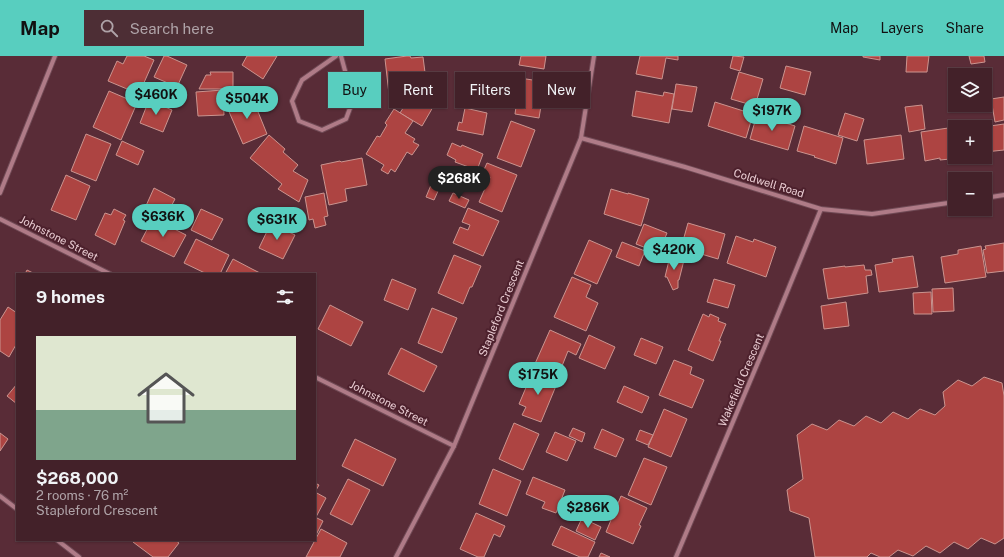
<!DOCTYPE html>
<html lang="en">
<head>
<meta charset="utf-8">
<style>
	:root { --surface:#432129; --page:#4d2e35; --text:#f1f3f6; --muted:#afa3a8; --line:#5b3e46; --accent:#58cebf }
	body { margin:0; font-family:"Public Sans",sans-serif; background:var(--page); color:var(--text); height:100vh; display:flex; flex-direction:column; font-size:15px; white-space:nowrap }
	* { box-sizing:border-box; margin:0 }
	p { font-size:13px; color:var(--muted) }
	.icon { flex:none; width:22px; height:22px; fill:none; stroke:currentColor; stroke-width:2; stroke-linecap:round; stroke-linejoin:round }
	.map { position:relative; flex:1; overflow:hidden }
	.panel { position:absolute; left:16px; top:217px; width:300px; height:268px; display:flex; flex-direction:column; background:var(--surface); border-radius:0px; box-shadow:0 1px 3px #0004,0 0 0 1px var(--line) }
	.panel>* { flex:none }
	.guide { position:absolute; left:328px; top:16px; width:380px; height:36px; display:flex; gap:8px }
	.buttons { position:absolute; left:948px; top:12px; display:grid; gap:8px }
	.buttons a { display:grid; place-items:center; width:44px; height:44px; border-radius:0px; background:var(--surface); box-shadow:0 1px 3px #0004,0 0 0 1px var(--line); font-size:20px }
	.price { position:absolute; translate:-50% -34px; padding:0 9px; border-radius:14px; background:var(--accent); color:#111; font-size:13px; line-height:26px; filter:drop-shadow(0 1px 2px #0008) }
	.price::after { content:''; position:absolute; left:50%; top:24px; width:12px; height:9px; margin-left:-6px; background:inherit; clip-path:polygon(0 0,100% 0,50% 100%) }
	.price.active { background:#222; color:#fff }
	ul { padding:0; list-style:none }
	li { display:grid; align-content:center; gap:8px; height:212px; padding:0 20px }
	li+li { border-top:1px solid var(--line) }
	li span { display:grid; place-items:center; height:124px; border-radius:0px; color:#555 }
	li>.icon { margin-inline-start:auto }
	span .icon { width:72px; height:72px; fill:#fffc; stroke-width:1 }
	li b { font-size:17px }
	h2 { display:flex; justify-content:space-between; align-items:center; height:48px; padding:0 20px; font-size:17px }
	.chip { padding:0 14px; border-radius:0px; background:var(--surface); box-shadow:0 1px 3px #0004,0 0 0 1px var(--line); font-size:14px; line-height:36px }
	.chip.active { background:var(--accent); color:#111 }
	header { display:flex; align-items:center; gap:24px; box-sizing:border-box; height:56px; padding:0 20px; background:var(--accent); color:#111 }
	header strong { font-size:19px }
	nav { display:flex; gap:22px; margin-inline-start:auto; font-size:14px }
	.search { width:280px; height:36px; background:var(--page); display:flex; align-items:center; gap:10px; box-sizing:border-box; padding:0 14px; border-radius:0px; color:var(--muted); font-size:15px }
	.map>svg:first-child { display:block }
	.building { fill:#ad4442; stroke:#cb948f }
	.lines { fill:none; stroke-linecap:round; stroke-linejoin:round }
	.minor-casing { stroke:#704a55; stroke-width:6 }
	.minor { stroke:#af7b87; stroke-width:4 }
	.labels { text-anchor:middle; stroke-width:4; stroke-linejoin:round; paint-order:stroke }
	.street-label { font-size:11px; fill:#e9ccd2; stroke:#4d212d }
</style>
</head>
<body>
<header>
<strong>Map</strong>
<div class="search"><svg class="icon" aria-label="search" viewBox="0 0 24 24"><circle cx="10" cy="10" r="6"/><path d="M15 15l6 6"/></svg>Search here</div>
<nav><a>Map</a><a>Layers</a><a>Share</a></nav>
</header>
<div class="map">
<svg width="1004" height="501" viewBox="0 0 1004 501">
	<rect width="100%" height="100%" fill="#592c37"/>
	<g class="building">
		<polygon points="127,0 144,0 154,4 139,38 108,25 117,5 123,8"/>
		<polygon points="164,0 167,0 187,9 177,31 154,21"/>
		<polygon points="247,0 277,0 263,23 242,9"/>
		<polygon points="407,0 410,0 411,2 423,1 427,32 413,34 413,36 389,38 385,3"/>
		<polygon points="521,0 546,0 544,13 519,9"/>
		<polygon points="640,0 678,0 678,4 666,2 662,23 636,18"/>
		<polygon points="733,0 744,1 740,15 730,12"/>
		<polygon points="863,0 880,0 880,4 863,1"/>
		<polygon points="907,0 929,0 927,16 906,16"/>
		<polygon points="969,0 984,0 985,6 971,8"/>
		<polygon points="786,10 811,16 805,39 780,32"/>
		<polygon points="210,16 233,16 233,33 199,33 206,19 211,19"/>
		<polygon points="739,16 763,23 755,50 731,43"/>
		<polygon points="520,22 545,26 539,62 515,58"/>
		<polygon points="676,28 697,31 692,56 672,53"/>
		<polygon points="223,34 224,59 198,60 196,36"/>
		<polygon points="109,35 137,47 121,84 93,71"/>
		<polygon points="636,35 663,40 664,36 674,38 669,67 632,60"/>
		<polygon points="412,38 433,51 422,70 400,57"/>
		<polygon points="252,41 267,78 243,88 227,51"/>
		<polygon points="1004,41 1004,64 995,66 991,43"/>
		<polygon points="149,44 172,54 163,76 140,67"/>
		<polygon points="715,46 753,58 746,82 708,70"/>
		<polygon points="922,49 925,73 909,76 905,51"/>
		<polygon points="465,52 487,57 483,79 457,74 459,66 462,67"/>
		<polygon points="394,53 413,65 405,77 415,83 413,86 419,89 412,99 407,96 395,116 391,113 388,118 381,114 384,109 366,98 377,80 380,81 387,69 385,67"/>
		<polygon points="845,57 864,63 857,85 838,79"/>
		<polygon points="757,58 795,70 788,94 750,83"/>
		<polygon points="511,65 535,74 521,111 497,102"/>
		<polygon points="1004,68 1004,94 985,96 985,71 983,71"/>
		<polygon points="804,70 843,82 836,108 814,101 815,100 797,95"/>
		<polygon points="955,71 955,101 960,102 940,104 940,102 925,105 921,76"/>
		<polygon points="86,78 111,88 96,125 71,115"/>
		<polygon points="269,79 285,93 283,96 298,109 293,115 308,124 299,146 278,133 282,128 250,102"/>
		<polygon points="901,79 904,103 867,108 864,84"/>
		<polygon points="122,85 144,95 138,109 116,99"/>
		<polygon points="452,87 461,91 462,89 483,98 477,114 455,106 456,104 447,99"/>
		<polygon points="362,102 367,129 345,133 347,145 329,149 321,109 340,105 341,106"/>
		<polygon points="487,107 517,119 502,156 479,146 490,121 482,118"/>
		<polygon points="66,119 90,130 76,164 51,154"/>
		<polygon points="431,129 439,133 434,144 426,141"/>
		<polygon points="154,132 175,143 165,162 145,152"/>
		<polygon points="611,133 628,138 628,137 649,143 641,170 604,158"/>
		<polygon points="324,137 328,160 324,161 326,169 315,172 313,163 309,164 305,141"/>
		<polygon points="453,137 469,144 465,152 449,145"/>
		<polygon points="468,152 499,165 483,200 453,187 460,171 468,174 470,169 462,166"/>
		<polygon points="114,153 126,159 123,164 125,165 115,189 95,179 105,157 111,159"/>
		<polygon points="201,153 223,163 212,184 191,174"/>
		<polygon points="153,162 186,179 174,201 141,185"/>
		<polygon points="271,167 295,179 283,203 259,192"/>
		<polygon points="688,167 725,178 718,203 681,192"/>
		<polygon points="644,168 667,177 659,197 636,188"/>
		<polygon points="736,180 753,186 754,183 776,191 766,221 727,207"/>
		<polygon points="196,183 229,199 220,218 207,218 184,207"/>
		<polygon points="589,184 612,194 597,228 574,218"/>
		<polygon points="622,186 645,195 639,210 616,201"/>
		<polygon points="1004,187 1004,215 987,217 983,194 986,193 985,190"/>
		<polygon points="981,190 986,221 945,227 941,201 958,198 958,194"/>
		<polygon points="454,199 481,210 472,231 470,231 463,248 438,237"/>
		<polygon points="670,200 684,204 679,224 678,224 678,232 673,234 667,221 665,221"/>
		<polygon points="913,200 918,231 879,236 875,209 893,206 892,203"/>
		<polygon points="233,203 252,213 262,218 225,218"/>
		<polygon points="864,209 865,214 871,214 872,219 866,220 868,237 828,243 823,213 845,210 845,211"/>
		<polygon points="27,214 35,218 25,218"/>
		<polygon points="572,221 591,229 586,241 598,247 586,275 554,261"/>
		<polygon points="392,223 416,233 408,254 384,244"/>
		<polygon points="714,223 735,229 728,252 707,246"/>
		<polygon points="953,232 954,255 933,256 932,233"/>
		<polygon points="931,236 932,258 914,258 913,237"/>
		<polygon points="846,246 849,270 824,273 821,250"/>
		<polygon points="330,249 363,266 351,290 318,273"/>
		<polygon points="8,251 17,257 17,287 9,301 0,295 0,264"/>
		<polygon points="432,252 457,262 442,297 418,287"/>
		<polygon points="703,258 709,261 710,258 719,262 718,265 726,268 719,285 721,285 713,305 688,294"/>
		<polygon points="550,274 581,288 576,299 568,295 558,320 534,310"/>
		<polygon points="589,279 615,291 605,313 579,302"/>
		<polygon points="641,282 663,291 656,308 634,299"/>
		<polygon points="401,292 437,310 424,336 388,318"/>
		<polygon points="674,304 692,311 690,318 704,324 692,352 659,339"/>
		<polygon points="533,315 558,325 541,366 522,359 526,351 519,348"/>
		<polygon points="984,321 1002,327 1004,340 1004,482 995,488 981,482 968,493 954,486 940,497 926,490 913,500 898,494 889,501 880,501 871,497 867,501 815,501 809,462 790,455 787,434 803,423 797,379 812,368 827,374 839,364 854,370 866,360 881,367 893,356 908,363 920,353 935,359 945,350 943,336 958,324 972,330"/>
		<polygon points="17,328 17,348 7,340"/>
		<polygon points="624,330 649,341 642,357 617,346"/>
		<polygon points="664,353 687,363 671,401 648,391"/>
		<polygon points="514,367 539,378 523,414 499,403"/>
		<polygon points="573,372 585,377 582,386 569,380"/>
		<polygon points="602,373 624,383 616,401 594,392"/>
		<polygon points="640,374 653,379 648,389 636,384"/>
		<polygon points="555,376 576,385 567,405 546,396"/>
		<polygon points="0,377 8,383 0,395"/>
		<polygon points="355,383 396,403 383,430 342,410"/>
		<polygon points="644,402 667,411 651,449 628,439"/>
		<polygon points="493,413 521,425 507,460 479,448"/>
		<polygon points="533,421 565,434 556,457 542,452 545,446 526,438"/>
		<polygon points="348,423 370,434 352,469 330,458"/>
		<polygon points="315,427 319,429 315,436 326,442 316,461 315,461"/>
		<polygon points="621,440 647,452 639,469 641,470 633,488 606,476"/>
		<polygon points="476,457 505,470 500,481 494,478 484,501 478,501 460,493"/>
		<polygon points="315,461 323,465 316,479 315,478"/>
		<polygon points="582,462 601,471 595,484 576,475"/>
		<polygon points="561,470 595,486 588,501 580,501 552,489"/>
		<polygon points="321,473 347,487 340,501 306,501"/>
		<polygon points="135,484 175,484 179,487 168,501 153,501 133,486"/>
		<polygon points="601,497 610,501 599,501"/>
	</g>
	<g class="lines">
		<defs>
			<g id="minor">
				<polyline points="336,0 302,24 292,45 299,65 322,74 346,63 353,44 341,0"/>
				<polyline points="581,82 685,111 821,153 872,158 955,146"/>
				<polyline points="0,137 55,0"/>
				<polyline points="985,142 1004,139"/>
				<polyline points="0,163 110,218"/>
				<polyline points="315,321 454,390"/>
				<polyline points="0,440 17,453"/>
				<polyline points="57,484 79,501"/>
				<polyline points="396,501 454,390 581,82 594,0"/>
				<polyline points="676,501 767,285 821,153"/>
			</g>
		</defs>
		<use href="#minor" class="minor-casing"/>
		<use href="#minor" class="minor"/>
	</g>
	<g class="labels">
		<g class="street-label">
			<text transform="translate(769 127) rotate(17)" y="4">Coldwell Road</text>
			<text transform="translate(59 182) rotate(27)" y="4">Johnstone Street</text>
			<text transform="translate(501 252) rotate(-68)" y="4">Stapleford Crescent</text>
			<text transform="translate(741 324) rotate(-67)" y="4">Wakefield Crescent</text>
			<text transform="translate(389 347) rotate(27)" y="4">Johnstone Street</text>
		</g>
	</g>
</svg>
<div class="buttons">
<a><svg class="icon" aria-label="layers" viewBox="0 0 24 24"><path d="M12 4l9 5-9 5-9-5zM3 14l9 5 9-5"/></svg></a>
<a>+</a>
<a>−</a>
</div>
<b class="price" style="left:156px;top:60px">$460K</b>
<b class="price" style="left:247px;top:64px">$504K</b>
<b class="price" style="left:772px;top:76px">$197K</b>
<b class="price active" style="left:459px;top:144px">$268K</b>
<b class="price" style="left:163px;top:182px">$636K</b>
<b class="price" style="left:277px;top:185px">$631K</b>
<b class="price" style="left:674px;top:215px">$420K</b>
<b class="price" style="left:538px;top:340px">$175K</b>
<b class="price" style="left:588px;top:473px">$286K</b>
<div class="guide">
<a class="chip active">Buy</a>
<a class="chip">Rent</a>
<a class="chip">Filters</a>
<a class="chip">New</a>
</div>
<section class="panel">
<h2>9 homes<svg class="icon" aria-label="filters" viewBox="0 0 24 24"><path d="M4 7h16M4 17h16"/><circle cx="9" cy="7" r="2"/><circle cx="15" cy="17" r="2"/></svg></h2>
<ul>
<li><span style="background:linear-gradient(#dfe7d0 60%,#7fa58c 0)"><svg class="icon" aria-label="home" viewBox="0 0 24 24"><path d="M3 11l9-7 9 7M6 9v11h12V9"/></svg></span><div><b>$268,000</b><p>2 rooms · 76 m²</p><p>Stapleford Crescent</p></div></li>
</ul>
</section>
</div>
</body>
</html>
